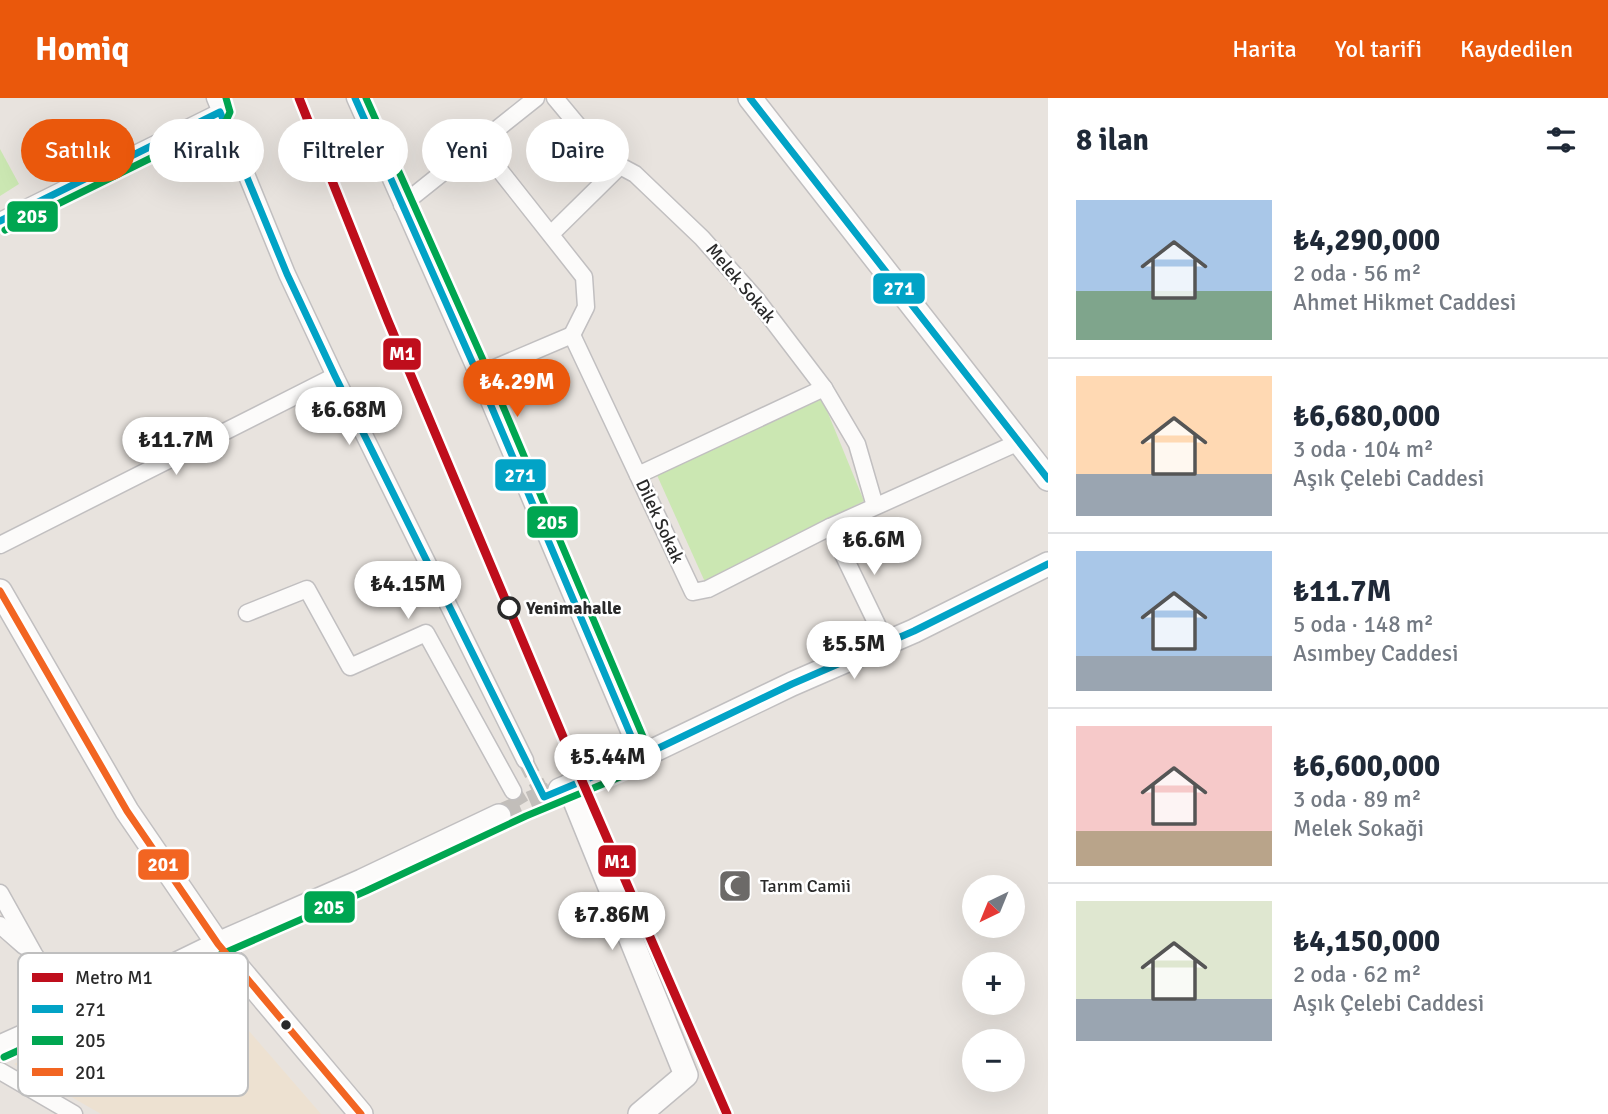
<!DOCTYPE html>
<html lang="tr">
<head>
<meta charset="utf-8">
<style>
	:root { --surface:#fff; --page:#f6f6f7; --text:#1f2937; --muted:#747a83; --line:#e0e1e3; --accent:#ea580c }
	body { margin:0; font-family:Signika,sans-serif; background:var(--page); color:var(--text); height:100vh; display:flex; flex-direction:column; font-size:26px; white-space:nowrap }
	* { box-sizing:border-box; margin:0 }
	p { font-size:23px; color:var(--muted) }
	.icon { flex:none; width:38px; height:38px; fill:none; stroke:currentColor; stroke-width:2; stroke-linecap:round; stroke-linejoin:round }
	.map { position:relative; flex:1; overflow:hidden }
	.panel { display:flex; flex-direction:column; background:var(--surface); width:560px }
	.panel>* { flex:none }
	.banner { position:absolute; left:21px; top:21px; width:665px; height:63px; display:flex; gap:14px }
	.needle { width:46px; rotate:223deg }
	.buttons { position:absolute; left:962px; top:777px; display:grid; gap:14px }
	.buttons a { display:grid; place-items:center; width:63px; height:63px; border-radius:50%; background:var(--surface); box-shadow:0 7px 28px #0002; font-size:35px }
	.price { position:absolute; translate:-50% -60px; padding:0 16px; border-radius:24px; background:#fff; color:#222; font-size:23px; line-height:46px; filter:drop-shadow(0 2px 4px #0008) }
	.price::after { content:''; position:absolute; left:50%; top:42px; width:21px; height:16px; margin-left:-10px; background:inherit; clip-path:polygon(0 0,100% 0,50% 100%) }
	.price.active { background:var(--accent); color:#fff }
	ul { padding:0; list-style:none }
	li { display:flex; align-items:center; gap:21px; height:175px; padding:0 28px }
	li+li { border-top:2px solid var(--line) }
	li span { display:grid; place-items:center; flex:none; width:196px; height:140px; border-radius:0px; color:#555 }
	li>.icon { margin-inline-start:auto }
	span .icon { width:84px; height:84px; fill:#fffc; stroke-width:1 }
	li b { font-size:30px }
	h2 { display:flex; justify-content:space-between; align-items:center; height:84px; padding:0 28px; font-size:30px }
	.pill { padding:0 24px; border-radius:32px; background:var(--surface); box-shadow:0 7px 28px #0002; font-size:24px; line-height:63px }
	.pill.active { background:var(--accent); color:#fff }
	header { display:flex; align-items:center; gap:42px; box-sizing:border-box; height:98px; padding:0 35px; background:var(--accent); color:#fff }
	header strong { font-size:33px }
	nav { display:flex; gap:38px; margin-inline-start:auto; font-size:24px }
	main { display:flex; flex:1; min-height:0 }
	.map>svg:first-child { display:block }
	.education { fill:#ede1d1 }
	.green { fill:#cbe7b2 }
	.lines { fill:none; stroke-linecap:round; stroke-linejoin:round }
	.street-tunnel { stroke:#c2beba; stroke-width:16; stroke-dasharray:16 8; stroke-linecap:butt }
	.secondary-tunnel { stroke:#c2beba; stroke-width:23; stroke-dasharray:23 11; stroke-linecap:butt }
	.street-casing { stroke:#c1bfc0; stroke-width:19 }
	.secondary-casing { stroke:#c1bfc0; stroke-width:26 }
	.street { stroke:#fcfbfa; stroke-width:16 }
	.secondary { stroke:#fcfbfa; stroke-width:23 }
	.bus-1-casing { stroke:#fff; stroke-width:12 }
	.bus-2-casing { stroke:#fff; stroke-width:12 }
	.bus-3-casing { stroke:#fff; stroke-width:12 }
	.bus-1 { stroke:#02a3c6; stroke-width:7 }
	.bus-2 { stroke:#00a651; stroke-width:7 }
	.bus-3 { stroke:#f26522; stroke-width:7 }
	.metro-1-casing { stroke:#fff; stroke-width:14 }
	.metro-1 { stroke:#bf0e1c; stroke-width:9 }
	.stop-dot { fill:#fff; stroke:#292929; stroke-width:3.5 }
	.bus-dot { fill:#292929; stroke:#fff; stroke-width:2.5 }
	.labels { text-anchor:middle; stroke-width:5; stroke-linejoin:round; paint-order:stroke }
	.street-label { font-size:18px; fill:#292929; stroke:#fff }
	.stop-label { font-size:18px; font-weight:bold; fill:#292929; stroke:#fff; text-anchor:start }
	.poi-label { font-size:18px; fill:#292929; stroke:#fff; text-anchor:start }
	.key { fill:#fff; stroke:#bfbfbf; stroke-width:2 }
	.key-label { font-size:19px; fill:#292929 }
	.line-badge { stroke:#fff; stroke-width:2.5 }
	.badge-label { font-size:19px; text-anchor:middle; font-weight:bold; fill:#fff }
</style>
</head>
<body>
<header>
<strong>Homiq</strong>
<nav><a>Harita</a><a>Yol tarifi</a><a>Kaydedilen</a></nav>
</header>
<main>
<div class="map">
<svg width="1048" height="1016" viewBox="0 0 1048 1016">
	<rect width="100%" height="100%" fill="#e8e3de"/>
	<polygon class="education" points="197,873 321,1016 101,1016 14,966"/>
	<g class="green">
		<polygon points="0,51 19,86 0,98"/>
		<polygon points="821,298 864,403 705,484 656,375"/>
	</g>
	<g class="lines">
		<g class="street-tunnel">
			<polyline points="525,662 544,699"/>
			<polyline points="513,693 522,708"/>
		</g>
		<polyline class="secondary-tunnel" points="499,718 560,692"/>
		<defs>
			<g id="street">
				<polyline points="215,0 287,176 335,278 525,662"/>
				<polyline points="355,0 478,277 640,659"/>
				<polyline points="555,0 590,42 620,68 635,76 702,140 757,202 824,290 857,346 875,408"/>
				<polyline points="479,46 584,179 586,209 572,237"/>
				<polyline points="402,107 536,0"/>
				<polyline points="0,123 220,14"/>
				<polyline points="551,136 620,68"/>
				<polyline points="572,237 693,494 708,491 830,429 1019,344"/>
				<polyline points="478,277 572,237"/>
				<polyline points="638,377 824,290"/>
				<polyline points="830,429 886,545"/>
				<polyline points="0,447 335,278"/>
				<polyline points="247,515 307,491 350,569 426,535 513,693"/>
				<polyline points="0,795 34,856 74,916"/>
				<polyline points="0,827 24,848"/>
				<polyline points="0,973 74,1016"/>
			</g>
			<g id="secondary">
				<polyline points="750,0 1048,381"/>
				<polyline points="0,493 127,713 218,846 361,1016"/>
				<polyline points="569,688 686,977 640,1016"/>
				<polyline points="560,692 640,659 792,586 914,533 1048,466"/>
				<polyline points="0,949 74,916 218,846 362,783 499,718"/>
			</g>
		</defs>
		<use href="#street" class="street-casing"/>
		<use href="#secondary" class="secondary-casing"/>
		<use href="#street" class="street"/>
		<use href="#secondary" class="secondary"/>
		<defs>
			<g id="bus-1">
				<polyline points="355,0 478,277 640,659"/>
				<polyline points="750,0 1048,381"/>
				<polyline points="0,123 220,14 287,176 335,278 544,699 640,659 792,586 914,533 1048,466"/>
			</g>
			<g id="bus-2">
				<polyline points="5,132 226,23 230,14 226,0"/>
				<polyline points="4,959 79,925 222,856 366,793 526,718 644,669 650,663 650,655 488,273 366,0"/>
			</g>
			<polyline id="bus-3" points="0,493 127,713 218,846 361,1016"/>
		</defs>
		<use href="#bus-1" class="bus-1-casing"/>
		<use href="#bus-2" class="bus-2-casing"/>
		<use href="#bus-3" class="bus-3-casing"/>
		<use href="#bus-1" class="bus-1"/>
		<use href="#bus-2" class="bus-2"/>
		<use href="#bus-3" class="bus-3"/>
		<defs>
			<polyline id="metro-1" points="299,0 388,223 566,646 727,1016"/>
		</defs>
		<use href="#metro-1" class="metro-1-casing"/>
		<use href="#metro-1" class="metro-1"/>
	</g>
	<defs>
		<symbol id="mosque-square" viewBox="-11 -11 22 22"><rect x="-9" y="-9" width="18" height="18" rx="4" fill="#6c6a68" stroke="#fff"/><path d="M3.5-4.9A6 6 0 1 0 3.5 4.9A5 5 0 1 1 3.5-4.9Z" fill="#fff"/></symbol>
	</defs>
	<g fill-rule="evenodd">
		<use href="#mosque-square" x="716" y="769" width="38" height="38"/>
	</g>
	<circle class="stop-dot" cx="509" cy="510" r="10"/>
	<circle class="bus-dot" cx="286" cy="927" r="6"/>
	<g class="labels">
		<g class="street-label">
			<text transform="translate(741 185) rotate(50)" y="6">Melek Sokak</text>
			<text transform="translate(660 423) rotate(65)" y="6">Dilek Sokak</text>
		</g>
		<g class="stop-label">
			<text x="526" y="516">Yenimahalle</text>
		</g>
		<g class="poi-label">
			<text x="760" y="794">Tarım Camii</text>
		</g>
	</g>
	<rect x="18" y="855" width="230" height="143" rx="10" class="key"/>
	<rect x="32" y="875" width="31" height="9" fill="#bf0e1c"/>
	<rect x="32" y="907" width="31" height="8" fill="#02a3c6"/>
	<rect x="32" y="938" width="31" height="9" fill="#00a651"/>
	<rect x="32" y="970" width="31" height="8" fill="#f26522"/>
	<g class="key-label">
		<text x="75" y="886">Metro M1</text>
		<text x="75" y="918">271</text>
		<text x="75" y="949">205</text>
		<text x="75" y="981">201</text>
	</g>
	<g class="line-badge">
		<rect x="6" y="102" width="53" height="33" rx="7" fill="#00a651"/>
		<rect x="872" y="174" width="54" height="33" rx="7" fill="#02a3c6"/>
		<rect x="382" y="239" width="40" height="34" rx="7" fill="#bf0e1c"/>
		<rect x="494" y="360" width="53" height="34" rx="7" fill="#02a3c6"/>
		<rect x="526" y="407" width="53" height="34" rx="7" fill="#00a651"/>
		<rect x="597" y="746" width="40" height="34" rx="7" fill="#bf0e1c"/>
		<rect x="137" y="750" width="53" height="33" rx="7" fill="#f26522"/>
		<rect x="303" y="792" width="53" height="34" rx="7" fill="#00a651"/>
	</g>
	<g class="badge-label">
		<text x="32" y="125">205</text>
		<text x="899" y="197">271</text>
		<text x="402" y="262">M1</text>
		<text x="520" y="384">271</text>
		<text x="552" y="431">205</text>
		<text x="617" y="770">M1</text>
		<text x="163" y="773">201</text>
		<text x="329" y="816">205</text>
	</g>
</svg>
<div class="buttons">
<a><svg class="needle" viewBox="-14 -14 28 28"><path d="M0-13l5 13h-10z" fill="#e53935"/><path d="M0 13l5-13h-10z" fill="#747a83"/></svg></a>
<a>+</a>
<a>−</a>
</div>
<b class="price active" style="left:517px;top:321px">₺4.29M</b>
<b class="price" style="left:349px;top:349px">₺6.68M</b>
<b class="price" style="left:176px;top:379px">₺11.7M</b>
<b class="price" style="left:874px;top:479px">₺6.6M</b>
<b class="price" style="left:408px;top:523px">₺4.15M</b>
<b class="price" style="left:854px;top:583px">₺5.5M</b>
<b class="price" style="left:608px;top:696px">₺5.44M</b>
<b class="price" style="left:612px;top:854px">₺7.86M</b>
<div class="banner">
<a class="pill active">Satılık</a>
<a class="pill">Kiralık</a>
<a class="pill">Filtreler</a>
<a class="pill">Yeni</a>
<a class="pill">Daire</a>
</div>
</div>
<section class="panel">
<h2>8 ilan<svg class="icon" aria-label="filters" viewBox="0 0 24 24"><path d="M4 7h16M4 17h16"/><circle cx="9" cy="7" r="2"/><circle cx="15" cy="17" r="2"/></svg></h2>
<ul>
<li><span style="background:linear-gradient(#a9c7e8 65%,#7fa58c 0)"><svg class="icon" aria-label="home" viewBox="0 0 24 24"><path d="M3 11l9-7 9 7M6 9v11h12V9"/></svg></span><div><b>₺4,290,000</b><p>2 oda · 56 m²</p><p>Ahmet Hikmet Caddesi</p></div></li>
<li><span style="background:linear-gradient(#ffd9b3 70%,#9aa5b1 0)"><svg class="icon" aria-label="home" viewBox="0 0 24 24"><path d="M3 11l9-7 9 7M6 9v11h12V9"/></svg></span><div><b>₺6,680,000</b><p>3 oda · 104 m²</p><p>Aşık Çelebi Caddesi</p></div></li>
<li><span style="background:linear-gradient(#a9c7e8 75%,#9aa5b1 0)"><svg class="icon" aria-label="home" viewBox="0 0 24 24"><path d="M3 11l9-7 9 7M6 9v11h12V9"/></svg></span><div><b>₺11.7M</b><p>5 oda · 148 m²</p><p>Asımbey Caddesi</p></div></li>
<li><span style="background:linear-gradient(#f6c9c9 75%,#b9a48a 0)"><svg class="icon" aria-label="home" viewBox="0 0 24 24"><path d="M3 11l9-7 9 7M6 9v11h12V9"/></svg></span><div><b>₺6,600,000</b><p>3 oda · 89 m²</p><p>Melek Sokaği</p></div></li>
<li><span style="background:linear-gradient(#dfe7d0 70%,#9aa5b1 0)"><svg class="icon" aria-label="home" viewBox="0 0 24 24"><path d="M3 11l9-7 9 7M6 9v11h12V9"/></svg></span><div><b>₺4,150,000</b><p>2 oda · 62 m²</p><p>Aşık Çelebi Caddesi</p></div></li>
</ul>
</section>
</main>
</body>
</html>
